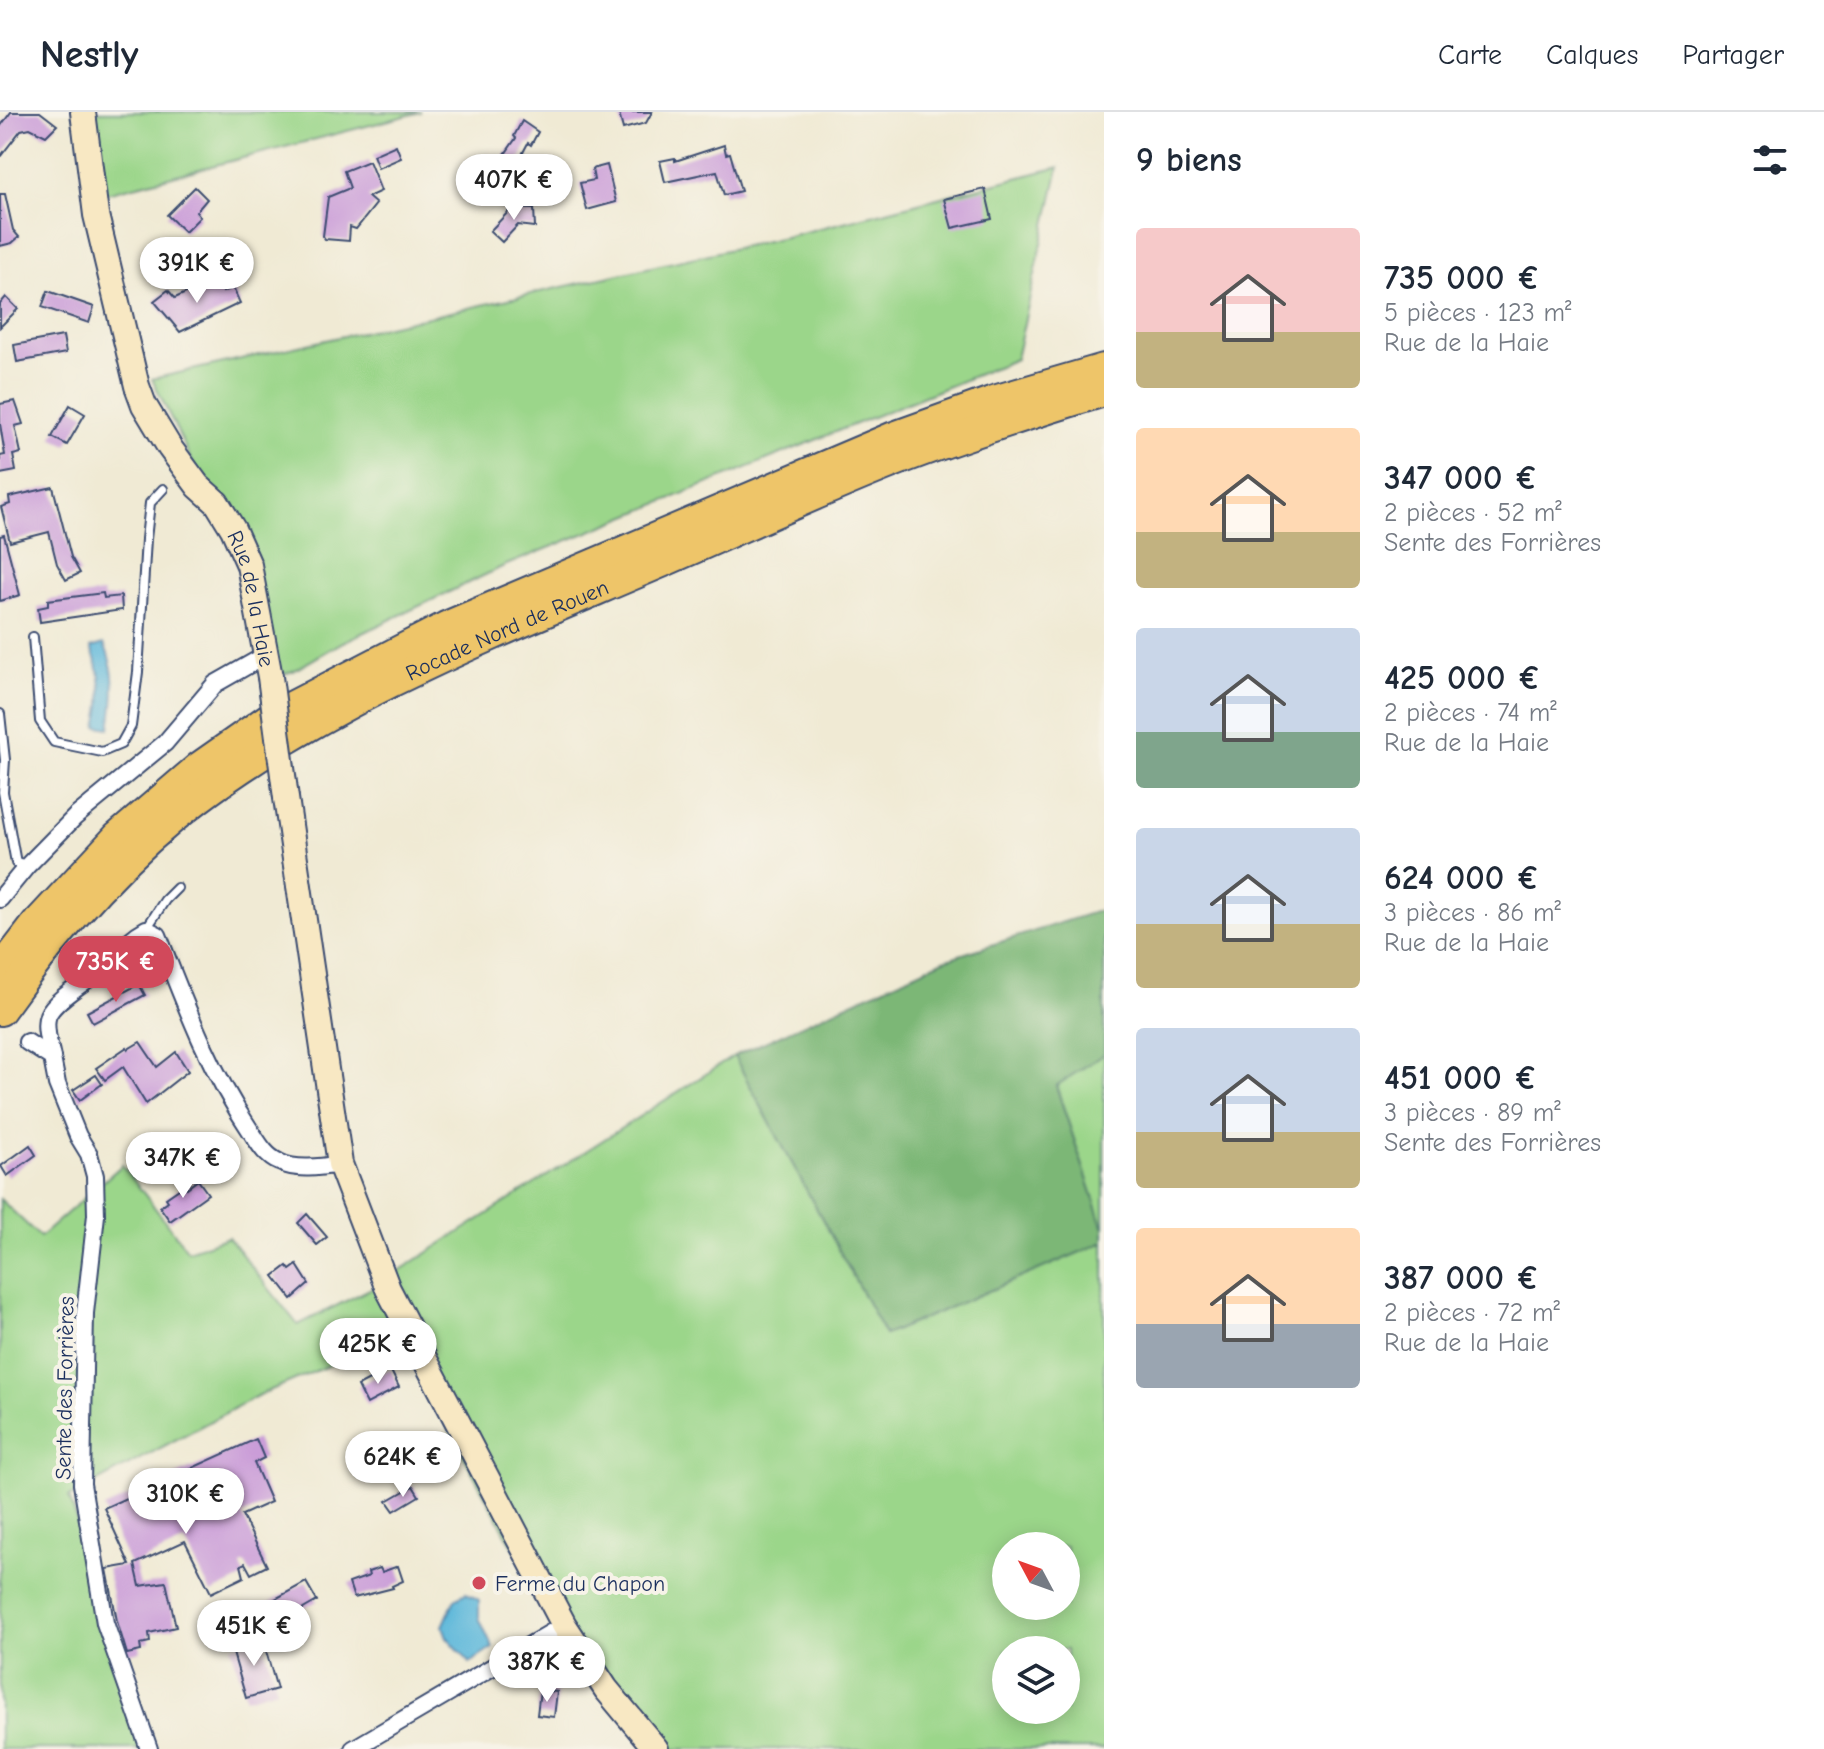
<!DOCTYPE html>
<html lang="fr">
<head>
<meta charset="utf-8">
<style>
	:root { --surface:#fff; --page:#f2f2f3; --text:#1f2937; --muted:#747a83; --line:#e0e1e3; --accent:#d1495b }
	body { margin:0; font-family:"Comic Neue",sans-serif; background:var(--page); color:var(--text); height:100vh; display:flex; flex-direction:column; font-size:30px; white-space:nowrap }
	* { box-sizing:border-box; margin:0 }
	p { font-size:26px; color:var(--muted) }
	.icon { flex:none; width:44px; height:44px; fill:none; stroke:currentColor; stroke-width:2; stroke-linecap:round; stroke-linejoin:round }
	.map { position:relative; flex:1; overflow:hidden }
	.sheet { display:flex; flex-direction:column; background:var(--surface); width:720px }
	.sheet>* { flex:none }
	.needle { width:52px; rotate:311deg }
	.controls { position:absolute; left:992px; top:1420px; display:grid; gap:16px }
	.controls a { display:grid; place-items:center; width:88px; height:88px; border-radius:50%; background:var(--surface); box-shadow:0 4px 20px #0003; font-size:40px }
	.price { position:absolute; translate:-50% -68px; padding:0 18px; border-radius:28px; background:#fff; color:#222; font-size:26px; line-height:52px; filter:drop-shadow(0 2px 4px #0008) }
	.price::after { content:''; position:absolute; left:50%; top:48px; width:24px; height:18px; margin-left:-12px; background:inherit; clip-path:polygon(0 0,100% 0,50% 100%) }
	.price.active { background:var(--accent); color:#fff }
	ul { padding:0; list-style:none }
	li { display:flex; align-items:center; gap:24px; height:200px; padding:0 32px }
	li span { display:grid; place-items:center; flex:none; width:224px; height:160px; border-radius:8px; color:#555 }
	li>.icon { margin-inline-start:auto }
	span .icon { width:96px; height:96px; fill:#fffc; stroke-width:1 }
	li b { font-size:34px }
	h2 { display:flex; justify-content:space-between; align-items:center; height:96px; padding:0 32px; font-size:34px }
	header { display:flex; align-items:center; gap:48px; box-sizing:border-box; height:112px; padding:0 40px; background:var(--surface); border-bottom:2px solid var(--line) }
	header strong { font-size:38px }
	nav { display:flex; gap:44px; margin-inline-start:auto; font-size:28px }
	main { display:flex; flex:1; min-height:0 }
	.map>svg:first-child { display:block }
	.green { fill:#9bd68a; stroke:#5b8274; stroke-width:2; fill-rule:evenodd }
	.forest { fill:#7cb776; stroke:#4c736a; stroke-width:2 }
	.water { fill:#5cb7da; stroke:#3c739c; stroke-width:2 }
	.building { fill:#ca9dd8 }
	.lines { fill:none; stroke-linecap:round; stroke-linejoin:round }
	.lane-casing { stroke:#3b4b70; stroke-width:12 }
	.street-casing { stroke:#3b4b70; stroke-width:20 }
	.secondary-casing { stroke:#3b4b70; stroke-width:28 }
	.highway-casing { stroke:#3b4b70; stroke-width:34 }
	.lane { stroke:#fff; stroke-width:8 }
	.street { stroke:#fff; stroke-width:16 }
	.secondary { stroke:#f8e8c3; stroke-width:24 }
	.highway { stroke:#eec569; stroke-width:30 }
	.secondary-bridge-casing { stroke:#3b4b70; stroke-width:28; stroke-linecap:butt }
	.secondary-bridge { stroke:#f8e8c3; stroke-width:24 }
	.poi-dot { fill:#d1495b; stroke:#f7f3e8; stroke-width:3 }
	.labels { text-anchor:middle; stroke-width:8; stroke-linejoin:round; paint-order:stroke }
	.street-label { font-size:22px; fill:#1b2f5e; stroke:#f7f3e8 }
	.poi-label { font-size:22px; fill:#1b2f5e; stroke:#f7f3e8; text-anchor:start }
</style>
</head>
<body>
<header>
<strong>Nestly</strong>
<nav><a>Carte</a><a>Calques</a><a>Partager</a></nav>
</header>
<main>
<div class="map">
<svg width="1104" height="1637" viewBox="0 0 1104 1637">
	<rect width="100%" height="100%" fill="#f7f3e8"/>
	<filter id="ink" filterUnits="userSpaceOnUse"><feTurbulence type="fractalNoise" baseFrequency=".0125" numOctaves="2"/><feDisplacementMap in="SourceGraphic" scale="16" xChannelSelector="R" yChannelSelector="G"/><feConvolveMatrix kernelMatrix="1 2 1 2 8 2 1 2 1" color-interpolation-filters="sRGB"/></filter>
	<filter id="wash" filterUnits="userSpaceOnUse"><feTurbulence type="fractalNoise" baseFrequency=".006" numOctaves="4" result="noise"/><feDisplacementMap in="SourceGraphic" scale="32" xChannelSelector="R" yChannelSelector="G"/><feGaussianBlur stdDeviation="1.8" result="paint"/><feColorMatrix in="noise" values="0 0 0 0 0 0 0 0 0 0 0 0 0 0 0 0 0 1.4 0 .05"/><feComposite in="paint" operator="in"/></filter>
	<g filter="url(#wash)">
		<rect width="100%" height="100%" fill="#f0ead4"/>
		<g class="green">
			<polygon points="88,0 421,0 95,84"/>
			<polygon points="1059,55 1016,247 504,454 343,530 293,559 267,567 247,463 152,267 789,124"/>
			<polygon points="1104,942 1104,1117 1056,973"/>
			<path d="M734,944L885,1223L1104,1130V1637H661L552,1506L398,1224L257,1284L69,1385L153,1637H0V1087L40,1125L122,1053L188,1139L228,1125L298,1213L374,1175ZM1006,1434H1066V1494H1006ZM1006,1538H1066V1598H1006Z"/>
		</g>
		<polygon class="forest" points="1104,797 1104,942 1056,974 1104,1117 1104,1130 885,1223 734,944 944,848"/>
		<g class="water">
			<path d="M104,532C117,560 115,586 110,616L97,614C105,586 102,561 91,536Z"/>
			<polygon points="466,1481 479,1488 479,1506 493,1536 470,1551 447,1525 443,1514 455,1487"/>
		</g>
		<g id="blocks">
			<g class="building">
				<polygon points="11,0 40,0 57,13 46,24 30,16 21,18 0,45 0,15"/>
				<polygon points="625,0 652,0 646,11 623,17 619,2"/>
				<polygon points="522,9 538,20 531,33 528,31 507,71 492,61 516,26 514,24"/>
				<polygon points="396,33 401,46 378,56 373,43"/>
				<polygon points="724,33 726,42 730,41 741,79 724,83 717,59 665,70 660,49 675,46 675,49"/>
				<polygon points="369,49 381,79 368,85 376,92 356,117 350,115 349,129 325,127 323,124 328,85 350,76 344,59"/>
				<polygon points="607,53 616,90 587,98 580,71 594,68 592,57"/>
				<polygon points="195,75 207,87 196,100 200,105 185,120 167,103"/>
				<polygon points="985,77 992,107 952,116 944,87"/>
				<polygon points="0,82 5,82 13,118 19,125 12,131 0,134"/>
				<polygon points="512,96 534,97 535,115 518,113 502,130 490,119"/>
				<polygon points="217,167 223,180 233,176 240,191 180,220 154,189 168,178 175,186"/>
				<polygon points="48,179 94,195 89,211 42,195"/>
				<polygon points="6,185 18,197 0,215 0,192"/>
				<polygon points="63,224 66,241 17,250 14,233"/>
				<polygon points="15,289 23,312 15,314 21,341 13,343 16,359 0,362 0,344 5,343 0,312 0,292"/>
				<polygon points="70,293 85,302 67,333 52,325"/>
				<polygon points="53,375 71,445 80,461 66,468 57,452 49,420 10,430 1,395 10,392 9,385"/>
				<polygon points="4,423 20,483 0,489 0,424"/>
				<polygon points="103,481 104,486 121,484 122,498 40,510 38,496 48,494 48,488"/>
				<polygon points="139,872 145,883 93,911 87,900"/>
				<polygon points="140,930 157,955 176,940 188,959 146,992 123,955 105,968 96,956 127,935 128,937"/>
				<polygon points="96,963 102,972 80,988 73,978"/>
				<polygon points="30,1033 36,1043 7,1064 1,1054"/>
				<polygon points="198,1068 208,1082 170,1109 160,1095 168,1089 166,1086 185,1073 187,1076"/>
				<polygon points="307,1102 327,1125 317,1133 298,1111"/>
				<polygon points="297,1153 309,1172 292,1187 274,1164 287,1154 290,1158"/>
				<polygon points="390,1257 399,1275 367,1292 358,1274"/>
				<polygon points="256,1327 264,1346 254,1351 271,1390 242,1403 267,1454 251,1462 245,1451 241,1453 244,1465 211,1481 185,1429 135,1452 140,1474 166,1470 176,1515 149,1521 150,1530 140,1532 141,1539 127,1542 117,1509 107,1457 130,1453 104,1396"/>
				<polygon points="413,1374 419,1384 394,1399 387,1389"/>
				<polygon points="398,1454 403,1469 392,1474 393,1476 354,1486 349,1471 369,1464 368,1460 380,1456 382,1460"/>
				<polygon points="306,1470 317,1489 279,1511 268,1491"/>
				<polygon points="262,1525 277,1577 246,1586 231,1534"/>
				<polygon points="540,1578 557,1580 554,1605 537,1603"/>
			</g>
		</g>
	</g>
	<g filter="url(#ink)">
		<use href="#blocks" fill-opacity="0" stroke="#3b4b70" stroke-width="2"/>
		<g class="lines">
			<defs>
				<g id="lane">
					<polyline points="33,525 40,609 54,630 102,640 121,632 131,614 138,560 146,427 150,391 163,377"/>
					<polyline points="0,602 5,648 3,680 16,751 27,754"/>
					<polyline points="146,817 165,788 177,776"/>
				</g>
				<g id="street">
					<polyline points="0,787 27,754 75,705 165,631 215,572 266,543"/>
					<polyline points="27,930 52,946 57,972 78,1024 89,1042 95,1064 96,1103 85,1201 82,1372 105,1511 149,1637"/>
					<path d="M52,946C50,934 43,915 48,903C55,887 86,870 100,858C116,844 127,827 146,817L158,823C185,892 209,957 250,1018C258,1030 265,1044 279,1050C296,1059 321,1055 340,1052"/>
					<polyline points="353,1637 564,1513"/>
				</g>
				<g id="secondary">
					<path id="s1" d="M83,0L96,103L137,274L144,293L170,336L198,374L217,391L233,417L249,453L270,565"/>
					<polyline points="286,686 340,1052 388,1177 564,1513 606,1577 656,1637"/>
				</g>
				<g id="highway">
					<polyline points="0,860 37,812 117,726 200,655 270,606 446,515 894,325 994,289 1104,257"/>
					<path id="s2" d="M0,898C56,819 120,744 198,686C338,581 504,518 664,449C745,414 825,376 908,344C972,320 1038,299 1104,279"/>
				</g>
			</defs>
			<use href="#lane" class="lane-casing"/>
			<use href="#street" class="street-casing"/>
			<use href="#secondary" class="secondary-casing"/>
			<use href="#highway" class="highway-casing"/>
			<use href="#lane" class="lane"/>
			<use href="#street" class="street"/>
			<use href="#secondary" class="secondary"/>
			<use href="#highway" class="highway"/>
			<defs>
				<polyline id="secondary-bridge" points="270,565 286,686"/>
			</defs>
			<use href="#secondary-bridge" class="secondary-bridge-casing"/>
			<use href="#secondary-bridge" class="secondary-bridge"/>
		</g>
	</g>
	<circle class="poi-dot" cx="479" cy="1471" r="8"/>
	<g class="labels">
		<g class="street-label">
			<text dy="8" stroke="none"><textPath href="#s1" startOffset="526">Rue de la Haie</textPath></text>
			<text dy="8" stroke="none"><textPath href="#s2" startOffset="644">Rocade Nord de Rouen</textPath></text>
			<text transform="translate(64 1276) rotate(-89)" y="8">Sente des Forrières</text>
		</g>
		<g class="poi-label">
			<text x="495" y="1479">Ferme du Chapon</text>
		</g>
	</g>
</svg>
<div class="controls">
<a><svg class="needle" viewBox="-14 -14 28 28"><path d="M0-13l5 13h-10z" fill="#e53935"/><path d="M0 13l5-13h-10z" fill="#747a83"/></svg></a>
<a><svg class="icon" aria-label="layers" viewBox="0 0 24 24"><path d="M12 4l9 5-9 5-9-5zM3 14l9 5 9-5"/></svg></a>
</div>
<b class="price" style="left:514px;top:110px">407K €</b>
<b class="price" style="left:197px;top:193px">391K €</b>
<b class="price active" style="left:116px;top:892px">735K €</b>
<b class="price" style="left:183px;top:1088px">347K €</b>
<b class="price" style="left:378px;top:1274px">425K €</b>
<b class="price" style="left:403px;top:1387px">624K €</b>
<b class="price" style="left:186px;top:1424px">310K €</b>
<b class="price" style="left:254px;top:1556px">451K €</b>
<b class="price" style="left:547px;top:1592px">387K €</b>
</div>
<section class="sheet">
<h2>9 biens<svg class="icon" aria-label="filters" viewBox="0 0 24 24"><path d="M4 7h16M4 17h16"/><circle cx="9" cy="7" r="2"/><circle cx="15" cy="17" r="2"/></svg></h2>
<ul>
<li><span style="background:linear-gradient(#f6c9c9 65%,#c2b280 0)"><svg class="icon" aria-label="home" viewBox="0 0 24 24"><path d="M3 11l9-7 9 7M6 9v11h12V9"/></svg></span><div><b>735 000 €</b><p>5 pièces · 123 m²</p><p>Rue de la Haie</p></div></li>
<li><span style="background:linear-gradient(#ffd9b3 65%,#c2b280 0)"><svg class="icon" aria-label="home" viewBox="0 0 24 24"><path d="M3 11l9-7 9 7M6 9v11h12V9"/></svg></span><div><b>347 000 €</b><p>2 pièces · 52 m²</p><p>Sente des Forrières</p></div></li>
<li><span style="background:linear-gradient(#c9d6e8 65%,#7fa58c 0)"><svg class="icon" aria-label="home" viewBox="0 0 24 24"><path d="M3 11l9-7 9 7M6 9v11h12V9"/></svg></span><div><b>425 000 €</b><p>2 pièces · 74 m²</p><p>Rue de la Haie</p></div></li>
<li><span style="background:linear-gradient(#c9d6e8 60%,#c2b280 0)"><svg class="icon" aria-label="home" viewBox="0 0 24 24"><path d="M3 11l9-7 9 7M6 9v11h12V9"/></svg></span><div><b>624 000 €</b><p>3 pièces · 86 m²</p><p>Rue de la Haie</p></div></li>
<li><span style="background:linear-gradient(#c9d6e8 65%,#c2b280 0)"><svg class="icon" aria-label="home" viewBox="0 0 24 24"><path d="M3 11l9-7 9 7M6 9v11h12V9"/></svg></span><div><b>451 000 €</b><p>3 pièces · 89 m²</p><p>Sente des Forrières</p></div></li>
<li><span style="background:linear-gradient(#ffd9b3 60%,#9aa5b1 0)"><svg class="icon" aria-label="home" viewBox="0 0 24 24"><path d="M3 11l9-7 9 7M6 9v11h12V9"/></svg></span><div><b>387 000 €</b><p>2 pièces · 72 m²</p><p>Rue de la Haie</p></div></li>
</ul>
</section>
</main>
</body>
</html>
